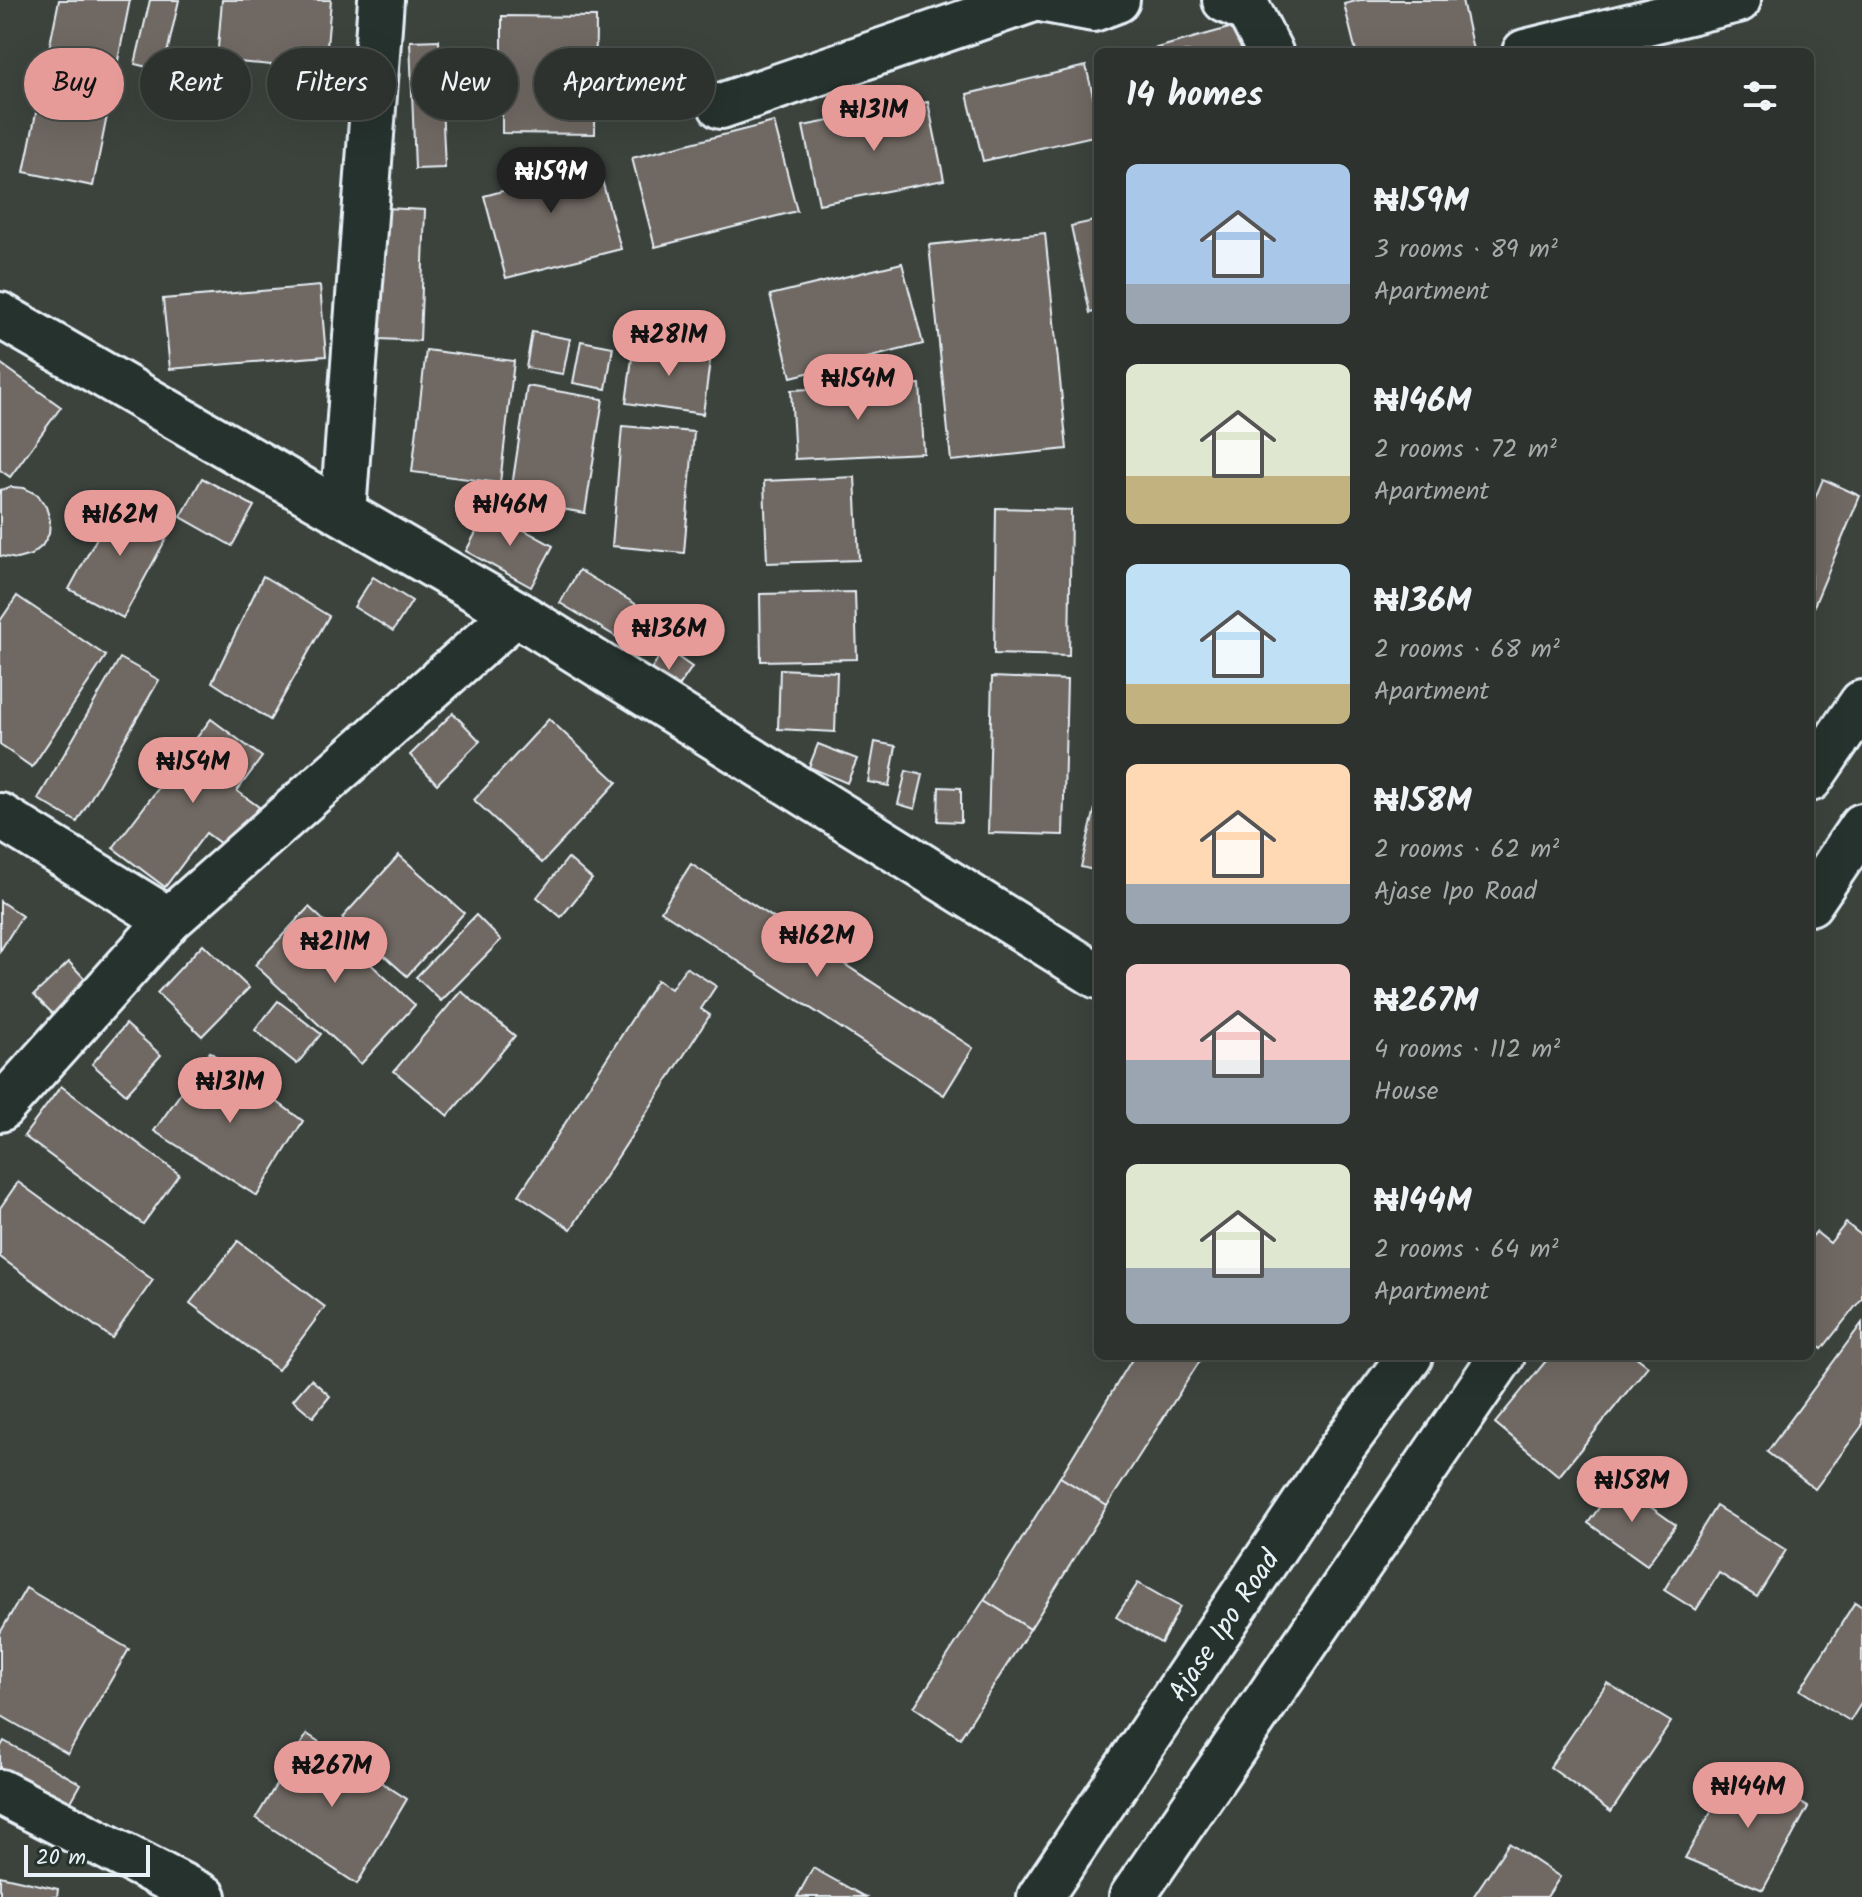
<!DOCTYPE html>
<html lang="en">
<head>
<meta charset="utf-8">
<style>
	:root { --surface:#2d322e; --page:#393e3a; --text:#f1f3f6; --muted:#a7aaaa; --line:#484d4a; --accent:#e69b98 }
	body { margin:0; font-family:Kalam,sans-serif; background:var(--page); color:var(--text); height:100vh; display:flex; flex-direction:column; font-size:30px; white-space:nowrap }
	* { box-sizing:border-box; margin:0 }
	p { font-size:26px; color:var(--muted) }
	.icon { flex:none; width:44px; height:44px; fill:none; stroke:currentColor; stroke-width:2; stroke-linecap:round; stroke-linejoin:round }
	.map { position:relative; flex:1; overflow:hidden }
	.panel { position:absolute; left:1094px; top:48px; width:720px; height:1312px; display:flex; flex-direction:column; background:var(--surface); border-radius:12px; box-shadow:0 8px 32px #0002,0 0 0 2px var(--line) }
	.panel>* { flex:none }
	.hud { position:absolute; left:24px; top:48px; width:760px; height:72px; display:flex; gap:16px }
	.scale { position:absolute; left:24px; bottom:20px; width:126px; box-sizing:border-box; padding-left:8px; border:4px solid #e8f1f8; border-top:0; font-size:22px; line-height:28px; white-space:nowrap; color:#e8f1f8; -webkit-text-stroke:6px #26332d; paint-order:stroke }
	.price { position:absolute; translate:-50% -68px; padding:0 18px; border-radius:28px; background:var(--accent); color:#111; font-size:26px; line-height:52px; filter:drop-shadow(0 2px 4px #0008) }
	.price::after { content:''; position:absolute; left:50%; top:48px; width:24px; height:18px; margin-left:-12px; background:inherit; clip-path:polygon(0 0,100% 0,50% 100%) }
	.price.current { background:#222; color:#fff }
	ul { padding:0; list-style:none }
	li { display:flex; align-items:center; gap:24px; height:200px; padding:0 32px }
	li span { display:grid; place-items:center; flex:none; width:224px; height:160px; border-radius:12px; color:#555 }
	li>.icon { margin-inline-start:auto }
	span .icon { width:96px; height:96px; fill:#fffc; stroke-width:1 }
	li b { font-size:34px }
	h2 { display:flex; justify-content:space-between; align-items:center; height:96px; padding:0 32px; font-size:34px }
	.tag { padding:0 28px; border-radius:36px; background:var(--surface); box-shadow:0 8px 32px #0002,0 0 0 2px var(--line); font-size:28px; line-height:72px }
	.tag.current { background:var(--accent); color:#111 }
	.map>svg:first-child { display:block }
	.building { fill:#706862; stroke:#e8f1f8; stroke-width:2 }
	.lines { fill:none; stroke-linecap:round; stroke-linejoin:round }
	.minor-casing { stroke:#e8f1f8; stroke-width:50 }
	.highway-casing { stroke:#e8f1f8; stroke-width:50 }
	.minor { stroke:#26332d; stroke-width:44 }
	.highway { stroke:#26332d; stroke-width:44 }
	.labels { text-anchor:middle; stroke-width:6; stroke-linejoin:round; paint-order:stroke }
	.street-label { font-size:28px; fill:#e8f1f8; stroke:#26332d }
</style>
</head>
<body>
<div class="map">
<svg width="1862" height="1897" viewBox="0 0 1862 1897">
	<rect width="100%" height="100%" fill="#3c433d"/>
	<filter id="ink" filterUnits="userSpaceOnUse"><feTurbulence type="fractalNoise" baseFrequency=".0125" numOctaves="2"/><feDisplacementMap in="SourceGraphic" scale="16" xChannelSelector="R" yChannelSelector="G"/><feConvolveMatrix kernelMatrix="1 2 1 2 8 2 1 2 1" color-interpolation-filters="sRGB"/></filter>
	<g filter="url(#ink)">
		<g class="building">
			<polygon points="59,0 130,0 93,186 24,172"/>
			<polygon points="150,0 179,0 163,71 135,64"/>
			<polygon points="222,0 331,0 325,70 217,60"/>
			<polygon points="1360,0 1462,0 1473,50 1356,52 1344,4"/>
			<polygon points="502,16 596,17 595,134 502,133"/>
			<polygon points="1240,25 1247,52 1142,52"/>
			<polygon points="439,40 445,168 415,169 410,41"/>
			<polygon points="1086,66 1098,117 1098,135 983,161 967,94"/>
			<polygon points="928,102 944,180 819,204 803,126"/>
			<polygon points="774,122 797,211 655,247 632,158"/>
			<polygon points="568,148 574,172 598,166 621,249 506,278 484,196 514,188 508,164"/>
			<polygon points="386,208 425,210 420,341 380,339"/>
			<polygon points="1098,220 1098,311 1090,313 1071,226"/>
			<polygon points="1045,233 1067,449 951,461 929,245"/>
			<polygon points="902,263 923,344 791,377 770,295"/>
			<polygon points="320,286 326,356 170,369 163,299"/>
			<polygon points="532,332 570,339 563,374 526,368"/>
			<polygon points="581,341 613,347 606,389 573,383"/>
			<polygon points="634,343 711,353 703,414 626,403"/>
			<polygon points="426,350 514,361 500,483 412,472"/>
			<polygon points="0,363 61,407 10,477 0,470"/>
			<polygon points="920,384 924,453 795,459 791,390"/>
			<polygon points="527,386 603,399 585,513 510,500"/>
			<polygon points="622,426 694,432 684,553 612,546"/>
			<polygon points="855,477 859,560 767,563 764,481"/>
			<polygon points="202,478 254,506 232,546 181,517"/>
			<polygon points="1823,479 1860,496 1811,613 1810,510"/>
			<polygon points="11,487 24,488 38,495 46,507 50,520 49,534 42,546 31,555 17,559 0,556 0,490"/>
			<polygon points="118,499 172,528 123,618 69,589"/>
			<polygon points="996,508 1071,510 1069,656 994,654"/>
			<polygon points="488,510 553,546 531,587 466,551"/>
			<polygon points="579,570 654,615 635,648 560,603"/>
			<polygon points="263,576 329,616 270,720 212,682"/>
			<polygon points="373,577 412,601 393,631 354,607"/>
			<polygon points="855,592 857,659 761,661 760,594"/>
			<polygon points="17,596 106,656 32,767 0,745 0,621"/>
			<polygon points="665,648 692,667 673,695 646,677"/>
			<polygon points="120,658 159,680 77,822 38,799"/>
			<polygon points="780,669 837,672 835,732 778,729"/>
			<polygon points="992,677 1067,680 1063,835 988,833"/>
			<polygon points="453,713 480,741 437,784 410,755"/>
			<polygon points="211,719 262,757 237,791 259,807 228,849 206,833 165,887 113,848"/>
			<polygon points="549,719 617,782 542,863 474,800"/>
			<polygon points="875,742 896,746 889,786 868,782"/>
			<polygon points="818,744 857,759 847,783 809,767"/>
			<polygon points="906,771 923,775 915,809 898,804"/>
			<polygon points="939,787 961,788 961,822 938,821"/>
			<polygon points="1098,796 1098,871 1081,867"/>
			<polygon points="399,855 464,913 407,976 342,918"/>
			<polygon points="568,858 592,879 561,917 537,897"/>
			<polygon points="691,864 973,1048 944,1095 661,911"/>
			<polygon points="0,901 22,916 0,951"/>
			<polygon points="309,907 415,1005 361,1064 255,965"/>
			<polygon points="476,915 501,940 441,1001 416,977"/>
			<polygon points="203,944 249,988 202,1036 157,993"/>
			<polygon points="69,962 87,981 53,1014 34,995"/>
			<polygon points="686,967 716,986 701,1009 710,1015 571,1229 519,1195 657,980 671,989"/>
			<polygon points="461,991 515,1036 448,1116 394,1071"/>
			<polygon points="278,1001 321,1034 297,1064 255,1030"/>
			<polygon points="126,1024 161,1055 126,1094 92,1064"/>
			<polygon points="210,1052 303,1121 257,1196 154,1131"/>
			<polygon points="61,1086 179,1174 143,1224 24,1136"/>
			<polygon points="18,1182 153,1280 112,1338 0,1257 0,1208"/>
			<polygon points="1846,1223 1862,1236 1862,1298 1822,1349 1810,1340 1810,1267 1813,1263 1810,1260 1810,1239 1816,1232 1830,1243"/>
			<polygon points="238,1241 325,1307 278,1370 190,1303"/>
			<polygon points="1862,1323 1862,1426 1815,1489 1767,1452"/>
			<polygon points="1134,1356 1203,1356 1107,1506 1060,1477"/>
			<polygon points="1550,1356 1635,1356 1648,1366 1559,1476 1495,1423"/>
			<polygon points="311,1379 330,1396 313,1417 293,1400"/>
			<polygon points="1060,1477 1107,1506 1030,1629 984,1600"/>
			<polygon points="1617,1483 1676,1525 1647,1565 1588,1523"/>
			<polygon points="1716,1506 1786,1550 1757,1597 1719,1573 1696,1610 1664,1590"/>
			<polygon points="1138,1583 1180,1607 1161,1643 1116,1617"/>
			<polygon points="26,1588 129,1649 68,1754 0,1715 0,1633"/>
			<polygon points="984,1600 1030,1629 960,1738 914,1707"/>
			<polygon points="1855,1602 1862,1607 1862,1702 1850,1721 1800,1690"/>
			<polygon points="1607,1683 1671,1722 1611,1812 1550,1767"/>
			<polygon points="307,1734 407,1799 357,1884 256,1818"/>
			<polygon points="4,1741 81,1784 68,1807 0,1769 0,1748"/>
			<polygon points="1738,1765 1808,1807 1763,1890 1685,1858"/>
			<polygon points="1509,1843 1560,1877 1547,1897 1473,1897"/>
			<polygon points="813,1868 865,1897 797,1897"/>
			<polygon points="0,1876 58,1889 57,1897 0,1897"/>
		</g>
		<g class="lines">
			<defs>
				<g id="minor">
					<polyline points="1045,0 1093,9 1117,0"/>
					<polyline points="1225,0 1249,11 1270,52"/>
					<polyline points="1525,52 1738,0"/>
					<polyline points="721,106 1031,0"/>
					<polyline points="0,315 516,613 1098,976"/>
					<polyline points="343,512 381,0"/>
					<polyline points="0,816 169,920"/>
					<polyline points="0,1109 169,920 516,613"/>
					<polyline points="0,1792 204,1897"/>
				</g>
				<g id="highway">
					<polyline points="1810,779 1862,703"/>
					<polyline points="1810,903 1862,826"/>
					<polyline points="1040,1897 1341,1449 1410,1356"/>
					<polyline points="1132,1897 1502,1356"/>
				</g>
			</defs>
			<use href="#minor" class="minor-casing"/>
			<use href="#highway" class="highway-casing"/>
			<use href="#minor" class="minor"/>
			<use href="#highway" class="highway"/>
		</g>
	</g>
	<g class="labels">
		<g class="street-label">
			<text transform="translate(1223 1625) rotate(-56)" y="10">Ajase Ipo Road</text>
		</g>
	</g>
</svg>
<div class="scale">20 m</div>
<b class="price" style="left:874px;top:153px">₦131M</b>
<b class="price current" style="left:551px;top:215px">₦159M</b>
<b class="price" style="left:669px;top:378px">₦281M</b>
<b class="price" style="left:858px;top:422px">₦154M</b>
<b class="price" style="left:510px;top:548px">₦146M</b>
<b class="price" style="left:120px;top:558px">₦162M</b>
<b class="price" style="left:669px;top:672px">₦136M</b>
<b class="price" style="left:193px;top:805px">₦154M</b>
<b class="price" style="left:817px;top:979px">₦162M</b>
<b class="price" style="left:335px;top:985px">₦211M</b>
<b class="price" style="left:230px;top:1125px">₦131M</b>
<b class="price" style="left:1632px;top:1524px">₦158M</b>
<b class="price" style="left:332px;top:1809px">₦267M</b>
<b class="price" style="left:1748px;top:1830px">₦144M</b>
<div class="hud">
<a class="tag current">Buy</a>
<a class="tag">Rent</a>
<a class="tag">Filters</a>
<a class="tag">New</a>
<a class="tag">Apartment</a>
</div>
<section class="panel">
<h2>14 homes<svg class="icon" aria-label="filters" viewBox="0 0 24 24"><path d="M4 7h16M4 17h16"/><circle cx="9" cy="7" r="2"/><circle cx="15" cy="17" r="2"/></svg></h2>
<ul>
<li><span style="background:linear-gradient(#a9c7e8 75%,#9aa5b1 0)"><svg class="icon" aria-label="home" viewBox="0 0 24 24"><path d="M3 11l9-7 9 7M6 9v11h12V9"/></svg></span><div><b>₦159M</b><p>3 rooms · 89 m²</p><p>Apartment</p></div></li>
<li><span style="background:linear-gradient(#dfe7d0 70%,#c2b280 0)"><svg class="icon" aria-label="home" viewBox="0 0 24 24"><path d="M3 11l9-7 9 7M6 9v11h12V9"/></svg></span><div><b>₦146M</b><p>2 rooms · 72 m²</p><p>Apartment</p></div></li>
<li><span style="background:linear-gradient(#bfe0f5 75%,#c2b280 0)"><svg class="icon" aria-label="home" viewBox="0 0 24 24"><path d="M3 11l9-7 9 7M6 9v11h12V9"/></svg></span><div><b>₦136M</b><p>2 rooms · 68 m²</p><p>Apartment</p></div></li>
<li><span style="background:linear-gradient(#ffd9b3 75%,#9aa5b1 0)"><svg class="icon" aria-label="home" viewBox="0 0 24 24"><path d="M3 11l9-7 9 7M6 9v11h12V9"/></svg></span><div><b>₦158M</b><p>2 rooms · 62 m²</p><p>Ajase Ipo Road</p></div></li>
<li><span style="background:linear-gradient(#f6c9c9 60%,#9aa5b1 0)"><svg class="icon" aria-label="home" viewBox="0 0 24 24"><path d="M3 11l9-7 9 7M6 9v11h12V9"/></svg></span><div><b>₦267M</b><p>4 rooms · 112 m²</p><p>House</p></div></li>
<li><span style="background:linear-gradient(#dfe7d0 65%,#9aa5b1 0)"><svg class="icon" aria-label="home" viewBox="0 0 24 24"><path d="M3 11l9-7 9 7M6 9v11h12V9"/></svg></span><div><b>₦144M</b><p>2 rooms · 64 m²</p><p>Apartment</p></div></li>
</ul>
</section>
</div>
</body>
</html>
